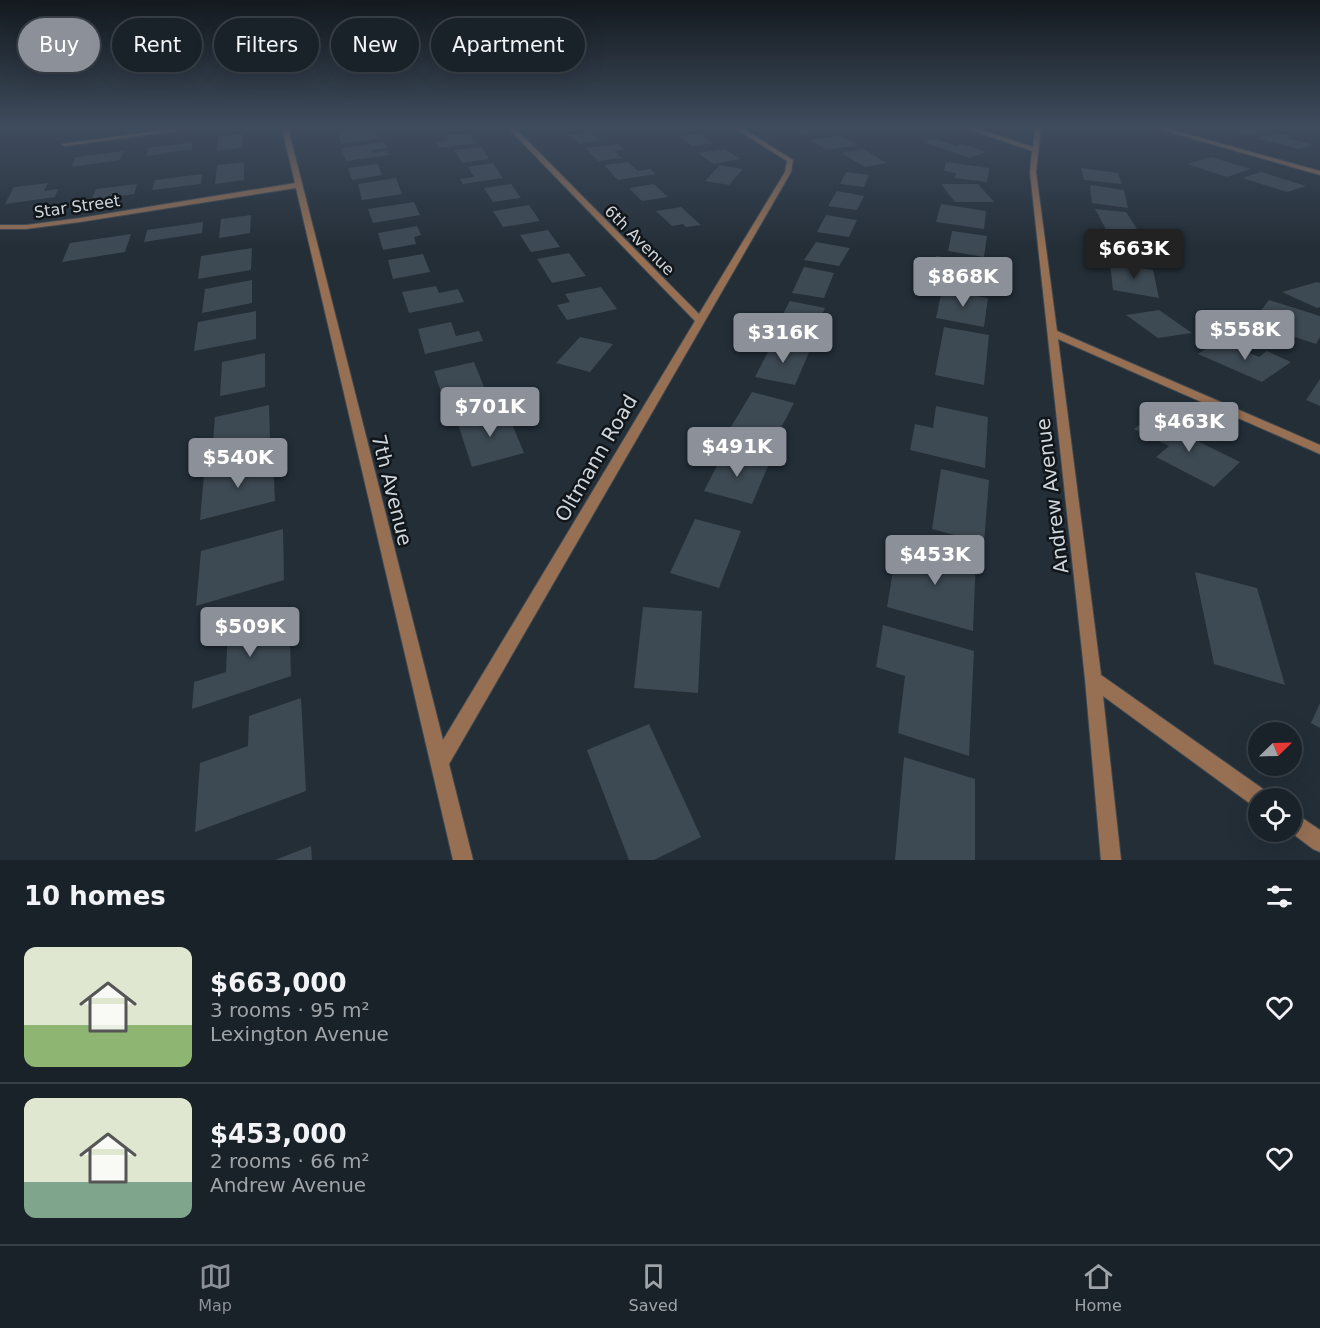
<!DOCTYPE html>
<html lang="en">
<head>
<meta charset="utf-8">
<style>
	:root { --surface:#1a2229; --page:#272f35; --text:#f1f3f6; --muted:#9fa4a8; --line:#383f46; --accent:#8c9099 }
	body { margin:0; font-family:"DejaVu Sans",sans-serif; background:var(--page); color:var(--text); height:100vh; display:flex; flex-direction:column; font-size:22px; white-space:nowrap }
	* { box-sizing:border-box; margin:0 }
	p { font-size:20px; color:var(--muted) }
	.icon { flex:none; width:33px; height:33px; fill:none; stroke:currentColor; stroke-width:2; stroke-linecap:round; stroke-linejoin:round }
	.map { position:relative; height:860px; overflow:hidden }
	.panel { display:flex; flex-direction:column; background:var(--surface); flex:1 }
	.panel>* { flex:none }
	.banner { position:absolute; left:18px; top:18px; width:600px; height:54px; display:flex; gap:12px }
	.needle { width:39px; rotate:67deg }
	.controls { position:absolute; left:1248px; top:722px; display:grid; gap:12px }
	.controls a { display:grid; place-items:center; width:54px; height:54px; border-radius:50%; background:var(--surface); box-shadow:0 6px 24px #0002,0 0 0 2px var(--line); font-size:30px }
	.price { position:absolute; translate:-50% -51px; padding:0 14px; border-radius:6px; background:var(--accent); color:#fff; font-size:20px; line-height:39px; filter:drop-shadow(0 2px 3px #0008) }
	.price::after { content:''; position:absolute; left:50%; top:36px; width:18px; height:14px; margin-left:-9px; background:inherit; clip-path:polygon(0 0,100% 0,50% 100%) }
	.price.selected { background:#222; color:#fff }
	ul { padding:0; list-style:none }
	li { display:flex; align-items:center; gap:18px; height:150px; padding:0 24px }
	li+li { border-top:2px solid var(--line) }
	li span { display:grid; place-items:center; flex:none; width:168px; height:120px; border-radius:12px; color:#555 }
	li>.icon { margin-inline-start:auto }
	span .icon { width:72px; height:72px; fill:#fffc; stroke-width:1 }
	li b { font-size:26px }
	h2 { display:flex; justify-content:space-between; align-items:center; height:72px; padding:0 24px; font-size:26px }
	.tag { padding:0 21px; border-radius:27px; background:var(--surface); box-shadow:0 6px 24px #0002,0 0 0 2px var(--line); font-size:21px; line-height:54px }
	.tag.selected { background:var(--accent); color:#fff }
	.tab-bar { display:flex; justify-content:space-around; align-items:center; height:84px; border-top:2px solid var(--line); background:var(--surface); font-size:16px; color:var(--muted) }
	.tab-bar a { display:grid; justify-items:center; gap:3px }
	.tab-bar .selected { color:var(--accent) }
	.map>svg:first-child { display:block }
	.building { fill:#3d4953 }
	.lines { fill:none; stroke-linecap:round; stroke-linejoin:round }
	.street-casing { stroke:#3f4951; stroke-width:2 }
	.street { fill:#977054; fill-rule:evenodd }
	.labels { text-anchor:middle; stroke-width:5; stroke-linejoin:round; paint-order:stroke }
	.far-street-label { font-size:16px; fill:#cfd6dc; stroke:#11161a }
	.street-label { font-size:20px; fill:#cfd6dc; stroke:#11161a }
</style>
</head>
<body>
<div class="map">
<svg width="1320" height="860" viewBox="0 0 1320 860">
	<rect width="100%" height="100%" fill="#232e37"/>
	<g class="building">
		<polygon points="374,128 378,139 341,144 338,132"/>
		<polygon points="789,128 830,128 830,129 799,134"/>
		<polygon points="1221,128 1245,128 1259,132 1248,136"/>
		<polygon points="591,132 601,141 579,144 570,135"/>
		<polygon points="469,133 476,143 439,148 436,142 448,140 445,136"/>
		<polygon points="699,133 713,143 692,146 679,136"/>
		<polygon points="1277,133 1292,137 1287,138 1313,145 1299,149 1258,138"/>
		<polygon points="243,134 242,148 216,151 218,137"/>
		<polygon points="840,136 858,145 827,150 810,140"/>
		<polygon points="936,139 957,146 962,144 987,152 969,158 924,142"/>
		<polygon points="192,142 192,149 147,156 148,148"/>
		<polygon points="384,142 387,148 372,150 374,153 387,151 389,155 346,161 341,148"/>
		<polygon points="618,144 625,150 615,151 622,158 599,161 585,148"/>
		<polygon points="481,147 489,159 462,163 454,150"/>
		<polygon points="725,149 740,159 713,164 698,153"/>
		<polygon points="863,149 887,163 865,167 841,153"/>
		<polygon points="124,151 120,160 71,167 76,157"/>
		<polygon points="1211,157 1251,169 1227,177 1187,164"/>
		<polygon points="244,162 244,180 215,184 217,165"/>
		<polygon points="628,162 638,171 650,169 656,174 618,180 604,165"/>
		<polygon points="946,162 989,168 987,182 955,178 956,173 944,171"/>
		<polygon points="493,163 503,178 463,184 460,179 474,177 468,167"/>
		<polygon points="378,164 382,175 352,180 348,168"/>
		<polygon points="720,165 743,169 729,185 705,181"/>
		<polygon points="1081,168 1118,173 1122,184 1084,180"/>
		<polygon points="846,172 869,175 864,187 840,184"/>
		<polygon points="1261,172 1306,186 1287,192 1242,178"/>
		<polygon points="202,174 201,184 152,190 155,180"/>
		<polygon points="396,178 402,194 362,200 358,184"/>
		<polygon points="48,183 44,191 58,189 55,197 5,204 14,187"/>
		<polygon points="137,184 134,194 91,200 96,189"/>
		<polygon points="511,184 521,198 493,202 484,188"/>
		<polygon points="654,184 668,197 642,201 629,188"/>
		<polygon points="941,184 978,184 994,202 955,202"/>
		<polygon points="1090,185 1124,190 1128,208 1092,203"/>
		<polygon points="837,191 864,196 857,210 828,206"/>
		<polygon points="414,202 420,215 373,223 368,209"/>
		<polygon points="941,204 986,211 984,229 936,222"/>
		<polygon points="529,205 540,221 503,227 493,211"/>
		<polygon points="681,207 701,225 686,227 683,224 672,226 656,211"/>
		<polygon points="1095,209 1126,212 1139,232 1106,229"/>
		<polygon points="251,215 250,233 219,238 221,219"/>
		<polygon points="826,215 857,220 849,237 817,232"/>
		<polygon points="203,222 202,233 144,242 147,230"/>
		<polygon points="417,226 421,235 414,237 416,244 383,250 378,233"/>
		<polygon points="548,230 560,247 531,252 520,235"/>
		<polygon points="952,231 987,236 984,257 948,251"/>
		<polygon points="1102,233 1140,238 1147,255 1107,250"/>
		<polygon points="131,234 125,252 62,262 70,243"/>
		<polygon points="816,242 850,248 839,266 804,260"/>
		<polygon points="252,248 251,270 198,279 201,256"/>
		<polygon points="569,253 586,276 552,283 537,259"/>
		<polygon points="423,254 430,272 393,279 388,260"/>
		<polygon points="936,256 988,264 984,291 945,284 949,266 934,264"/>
		<polygon points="1110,263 1153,270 1159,298 1113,290"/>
		<polygon points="804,267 834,273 824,298 792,293"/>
		<polygon points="252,280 252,303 202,313 205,289"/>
		<polygon points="1317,282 1320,283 1320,307 1317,308 1282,292"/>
		<polygon points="436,286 439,293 458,289 464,302 409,313 402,292"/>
		<polygon points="601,287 617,309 567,320 557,305 570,302 565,294"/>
		<polygon points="942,290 988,298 984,327 936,318"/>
		<polygon points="1269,300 1320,316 1320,337 1316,344 1271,329 1278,319 1259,313"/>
		<polygon points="790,301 825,308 811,338 774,330"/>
		<polygon points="1159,310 1192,333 1158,338 1126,315"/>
		<polygon points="256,311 256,339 194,351 198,322"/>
		<polygon points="451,322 456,336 479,331 483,341 425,354 418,329"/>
		<polygon points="944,327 989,335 984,385 935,375"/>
		<polygon points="580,337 613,344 590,372 556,363"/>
		<polygon points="1219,340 1259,357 1267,351 1291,362 1262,382 1198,354"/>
		<polygon points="773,342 810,350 795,385 755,377"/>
		<polygon points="265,353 265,387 220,396 222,362"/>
		<polygon points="474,362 486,392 444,401 434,371"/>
		<polygon points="1320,379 1320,406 1306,400"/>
		<polygon points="752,392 794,403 773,443 729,430"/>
		<polygon points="269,405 270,438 212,452 215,417"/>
		<polygon points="936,406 988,417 985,468 910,450 915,424 933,428"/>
		<polygon points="506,409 524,453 472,467 457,421"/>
		<polygon points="1149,417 1240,462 1214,487 1156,457 1169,446 1134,429"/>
		<polygon points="724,452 769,464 752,504 704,491"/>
		<polygon points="273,458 275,501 200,520 204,475"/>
		<polygon points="941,469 989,480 984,543 932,529"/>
		<polygon points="695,519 741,531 719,588 670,573"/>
		<polygon points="283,529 284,580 196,606 201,551"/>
		<polygon points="922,542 976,556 973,631 887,607 896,552 920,559"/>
		<polygon points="1195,572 1257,588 1285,685 1214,664"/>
		<polygon points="289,607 291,676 192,709 194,682 226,672 228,625"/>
		<polygon points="643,607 702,611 698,693 634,688"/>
		<polygon points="883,625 974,651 969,756 898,733 905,676 876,667"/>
		<polygon points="301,698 306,791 195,832 200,763 248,746 249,716"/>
		<polygon points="1320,703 1320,728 1311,723"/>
		<polygon points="649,724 701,837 654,860 629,860 587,750"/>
		<polygon points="904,757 975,779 975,860 895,860"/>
		<polygon points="311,846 312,860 275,860"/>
	</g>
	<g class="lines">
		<defs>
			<g id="street">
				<polygon points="179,128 198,128 65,146 62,144"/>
				<polygon points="282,128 288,128 443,740 695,321 508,128 515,128 699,314 785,172 787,161 734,128 742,128 793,160 791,172 449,764 473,860 453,860 296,188 80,222 26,229 0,229 0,225 26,225 80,218 295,183"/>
				<polygon points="965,128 975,128 1033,147 1035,128 1041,128 1036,172 1057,331 1320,445 1320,454 1058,339 1101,675 1266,791 1269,798 1258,798 1258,807 1252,805 1103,696 1121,860 1101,860 1085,679 1030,172 1032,151"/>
				<polygon points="1155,128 1165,128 1320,171 1320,175"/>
				<polygon points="1292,811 1320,830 1320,852 1313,849 1289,831 1292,831"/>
			</g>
		</defs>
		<use href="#street" class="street-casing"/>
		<use href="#street" class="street"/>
	</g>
	<linearGradient id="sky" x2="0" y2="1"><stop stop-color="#13191e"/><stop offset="0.51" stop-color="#3f4c5e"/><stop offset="1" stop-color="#3f4c5e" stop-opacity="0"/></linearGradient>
	<rect width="1320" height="249" fill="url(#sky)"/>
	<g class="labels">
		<g class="far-street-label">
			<text transform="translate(77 206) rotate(-8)" y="6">Star Street</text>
			<text transform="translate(640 240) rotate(45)" y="6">6th Avenue</text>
		</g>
		<g class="street-label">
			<text transform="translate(596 458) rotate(-60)" y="7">Oltmann Road</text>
			<text transform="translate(392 490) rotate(76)" y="7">7th Avenue</text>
			<text transform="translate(1052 496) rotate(-97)" y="7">Andrew Avenue</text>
		</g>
	</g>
</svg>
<div class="controls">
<a><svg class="needle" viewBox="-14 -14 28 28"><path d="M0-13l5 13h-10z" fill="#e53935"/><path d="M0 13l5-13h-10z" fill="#9fa4a8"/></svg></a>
<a><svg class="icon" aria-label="locate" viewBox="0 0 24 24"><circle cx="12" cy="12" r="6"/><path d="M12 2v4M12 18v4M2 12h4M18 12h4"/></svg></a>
</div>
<b class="price selected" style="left:1134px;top:280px">$663K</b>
<b class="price" style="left:963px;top:308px">$868K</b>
<b class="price" style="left:1245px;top:361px">$558K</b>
<b class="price" style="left:783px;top:364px">$316K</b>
<b class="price" style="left:490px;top:438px">$701K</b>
<b class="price" style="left:1189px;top:453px">$463K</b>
<b class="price" style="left:737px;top:478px">$491K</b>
<b class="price" style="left:238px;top:489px">$540K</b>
<b class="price" style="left:935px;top:586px">$453K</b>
<b class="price" style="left:250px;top:658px">$509K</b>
<div class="banner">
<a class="tag selected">Buy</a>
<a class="tag">Rent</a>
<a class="tag">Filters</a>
<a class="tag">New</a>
<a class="tag">Apartment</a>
</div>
</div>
<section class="panel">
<h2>10 homes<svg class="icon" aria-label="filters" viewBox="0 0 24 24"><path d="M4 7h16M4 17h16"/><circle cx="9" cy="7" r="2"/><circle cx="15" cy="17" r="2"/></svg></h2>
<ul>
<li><span style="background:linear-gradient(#dfe7d0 65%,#8fb573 0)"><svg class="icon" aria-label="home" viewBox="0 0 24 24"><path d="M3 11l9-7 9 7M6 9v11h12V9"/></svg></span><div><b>$663,000</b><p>3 rooms · 95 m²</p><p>Lexington Avenue</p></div><svg class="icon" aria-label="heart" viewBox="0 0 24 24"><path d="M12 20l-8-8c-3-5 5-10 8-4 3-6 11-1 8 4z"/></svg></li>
<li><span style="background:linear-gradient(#dfe7d0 70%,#7fa58c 0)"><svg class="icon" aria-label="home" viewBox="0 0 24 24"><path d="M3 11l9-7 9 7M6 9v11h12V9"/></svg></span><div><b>$453,000</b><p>2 rooms · 66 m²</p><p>Andrew Avenue</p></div><svg class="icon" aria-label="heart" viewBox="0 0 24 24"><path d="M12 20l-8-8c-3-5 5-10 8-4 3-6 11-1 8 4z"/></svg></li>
</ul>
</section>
<nav class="tab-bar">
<a class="selected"><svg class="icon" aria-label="map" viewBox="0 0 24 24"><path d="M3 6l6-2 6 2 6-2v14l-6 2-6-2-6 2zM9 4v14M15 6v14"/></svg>Map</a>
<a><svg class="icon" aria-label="saved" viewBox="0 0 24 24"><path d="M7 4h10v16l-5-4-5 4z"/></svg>Saved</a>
<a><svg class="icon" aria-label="home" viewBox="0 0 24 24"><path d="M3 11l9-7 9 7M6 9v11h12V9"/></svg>Home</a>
</nav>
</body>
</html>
